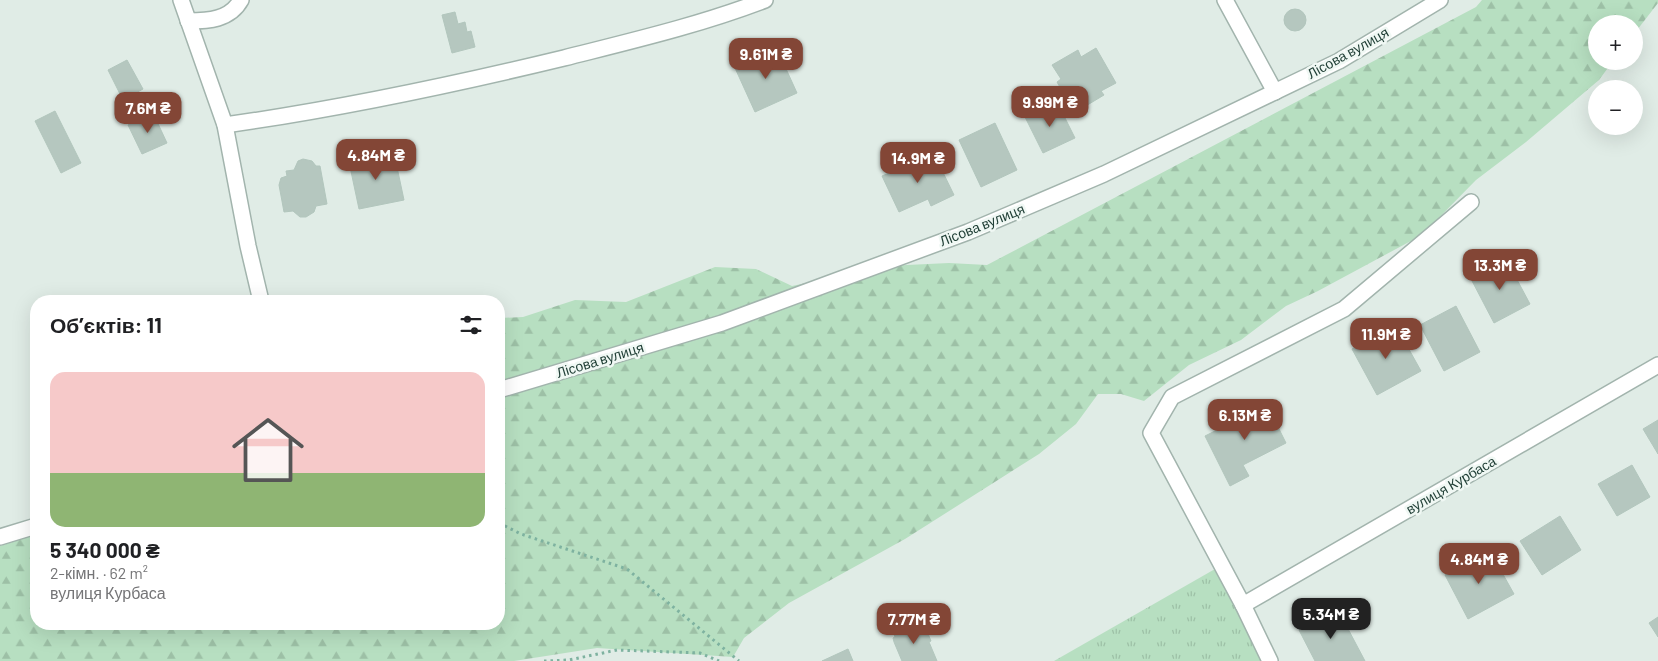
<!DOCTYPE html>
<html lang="uk">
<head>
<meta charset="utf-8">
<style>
	:root { --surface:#fff; --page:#f6f6f6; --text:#202124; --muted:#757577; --accent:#834636 }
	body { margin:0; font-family:Barlow,sans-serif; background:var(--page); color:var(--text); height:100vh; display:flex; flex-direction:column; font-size:19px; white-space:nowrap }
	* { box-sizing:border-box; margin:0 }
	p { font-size:16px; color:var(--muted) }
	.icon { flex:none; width:28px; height:28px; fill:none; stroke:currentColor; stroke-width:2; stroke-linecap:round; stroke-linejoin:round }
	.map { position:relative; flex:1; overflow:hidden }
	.side { position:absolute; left:30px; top:295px; width:475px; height:335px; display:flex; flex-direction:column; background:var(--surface); border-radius:20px; box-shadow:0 5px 20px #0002 }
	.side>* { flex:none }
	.buttons { position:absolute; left:1588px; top:15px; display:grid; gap:10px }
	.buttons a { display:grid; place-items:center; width:55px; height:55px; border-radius:50%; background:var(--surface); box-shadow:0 5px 20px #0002; font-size:25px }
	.price { position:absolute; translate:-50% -42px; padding:0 11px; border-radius:10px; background:var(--accent); color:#fff; font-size:16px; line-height:32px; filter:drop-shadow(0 1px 2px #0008) }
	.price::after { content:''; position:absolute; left:50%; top:30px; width:15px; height:11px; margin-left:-8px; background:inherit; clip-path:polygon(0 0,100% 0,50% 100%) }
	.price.active { background:#222; color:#fff }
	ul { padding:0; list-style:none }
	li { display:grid; align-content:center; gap:10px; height:265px; padding:0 20px }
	li span { display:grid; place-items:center; height:155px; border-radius:15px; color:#555 }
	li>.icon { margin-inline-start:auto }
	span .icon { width:90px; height:90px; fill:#fffc; stroke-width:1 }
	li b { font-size:21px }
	h2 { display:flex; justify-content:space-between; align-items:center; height:60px; padding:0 20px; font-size:21px }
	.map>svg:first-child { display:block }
	.grass { fill:url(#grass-tufts) }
	.forest { fill:url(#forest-firs) }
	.building { fill:#b5c7bf; stroke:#b2c6bd }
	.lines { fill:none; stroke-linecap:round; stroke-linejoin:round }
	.street-casing { stroke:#a2b4ad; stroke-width:18 }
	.path { stroke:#7eb2a0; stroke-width:3; stroke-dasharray:2.5 4; stroke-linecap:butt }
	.street { stroke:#fff; stroke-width:15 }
	.labels { text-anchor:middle; stroke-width:5; stroke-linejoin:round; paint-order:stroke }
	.street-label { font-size:14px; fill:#1f3e35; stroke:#f0f8f4 }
</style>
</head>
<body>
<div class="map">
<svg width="1658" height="661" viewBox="0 0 1658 661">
	<defs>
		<pattern id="grass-tufts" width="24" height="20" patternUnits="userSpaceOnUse" patternTransform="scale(1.25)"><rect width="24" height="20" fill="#b7dfc1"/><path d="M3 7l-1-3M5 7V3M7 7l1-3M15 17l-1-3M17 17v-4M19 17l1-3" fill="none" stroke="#9dc0a6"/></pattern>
		<pattern id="forest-firs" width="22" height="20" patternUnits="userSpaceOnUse" patternTransform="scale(1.25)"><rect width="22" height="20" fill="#b7dfc1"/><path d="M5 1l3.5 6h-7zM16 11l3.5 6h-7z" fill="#9dc0a6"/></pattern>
	</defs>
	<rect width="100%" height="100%" fill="#e0ece6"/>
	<polygon class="grass" points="1222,565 1270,661 1054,661"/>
	<polygon class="forest" points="1482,0 1658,0 1658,3 1634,34 1634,24 1596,24 1596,61 1613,61 1599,80 1526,142 1476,180 1422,235 1318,291 1286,306 1241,340 1189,365 1144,401 1121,394 1098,394 1076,424 1039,454 905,539 789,603 744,638 733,657 597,648 514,661 0,661 0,546 36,534 36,624 499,624 499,318 523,317 575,300 626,302 715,267 756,269 792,286 886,266 949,263 987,265 1476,7"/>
	<g class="building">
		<circle cx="1295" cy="20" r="11"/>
		<polygon points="455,12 458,24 465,22 467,32 471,31 475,47 452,53 442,15"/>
		<polygon points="1096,48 1116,83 1101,91 1104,95 1079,110 1069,93 1065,96 1057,82 1061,79 1052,65 1078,50 1081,57"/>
		<polygon points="777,49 797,93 755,112 735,68"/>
		<polygon points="127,60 143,89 123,100 108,70"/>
		<polygon points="1057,102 1075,138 1043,153 1025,117"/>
		<polygon points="55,111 81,163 61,173 35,121"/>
		<polygon points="153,113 167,143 142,154 128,125"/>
		<polygon points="995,123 1017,170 981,187 959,140"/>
		<polygon points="394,153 404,200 359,209 349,162"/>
		<polygon points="934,154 954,195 931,206 928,199 899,212 882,176"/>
		<polygon points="303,159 312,161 316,166 320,166 327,204 316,206 314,212 306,217 300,217 293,211 284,212 279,185 281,178 287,176 286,171 294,170 298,161"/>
		<polygon points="1506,259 1530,304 1494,323 1470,277"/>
		<polygon points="1456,306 1480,352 1444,371 1420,325"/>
		<polygon points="1396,326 1421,371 1377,395 1352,349"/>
		<polygon points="1254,402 1259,412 1268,407 1286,443 1243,465 1249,476 1230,486 1205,436 1239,419 1236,411"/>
		<polygon points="1658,420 1658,454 1643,429"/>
		<polygon points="1632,465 1650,497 1617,516 1598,484"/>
		<polygon points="1560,516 1581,550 1542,575 1520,541"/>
		<polygon points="1490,551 1514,594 1468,619 1445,575"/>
		<polygon points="1338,610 1365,661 1315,661 1299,630"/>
		<polygon points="1658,617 1658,637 1649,623"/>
		<polygon points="902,626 905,633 917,627 918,630 926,629 931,641 929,642 937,661 902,661 894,642 893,638 895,637 893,631"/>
		<polygon points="848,649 853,661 822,661"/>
	</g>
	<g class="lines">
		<defs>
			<g id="street">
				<polyline points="181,0 225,125 248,246 261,301"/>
				<polyline points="1225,0 1275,92"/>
				<path d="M188,21C208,21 230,20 241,0"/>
				<path d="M225,125C339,109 452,85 564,58C631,41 700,25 765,0"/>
				<polyline points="499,390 722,323 968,232 1104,174 1339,61 1440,0"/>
				<polyline points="0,537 36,526"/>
				<polyline points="1243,605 1658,365"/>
				<polyline points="1270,661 1243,605 1151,433 1172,397 1344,309 1471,202"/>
			</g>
		</defs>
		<use href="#street" class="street-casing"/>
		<g class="path">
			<polyline points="499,523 521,534 627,569 739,661"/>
			<polyline points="544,661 569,660 617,650 700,653 719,661"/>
		</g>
		<use href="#street" class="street"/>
	</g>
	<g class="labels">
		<g class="street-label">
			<text transform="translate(1348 53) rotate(-29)" y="5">Лісова вулиця</text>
			<text transform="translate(982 225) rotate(-22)" y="5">Лісова вулиця</text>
			<text transform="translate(600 360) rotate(-17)" y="5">Лісова вулиця</text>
			<text transform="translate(1451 485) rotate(-30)" y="5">вулиця Курбаса</text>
		</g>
	</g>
</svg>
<div class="buttons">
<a>+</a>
<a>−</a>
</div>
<b class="price" style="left:766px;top:80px">9.61M ₴</b>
<b class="price" style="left:1050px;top:128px">9.99M ₴</b>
<b class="price" style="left:148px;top:134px">7.6M ₴</b>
<b class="price" style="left:376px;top:181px">4.84M ₴</b>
<b class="price" style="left:918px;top:184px">14.9M ₴</b>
<b class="price" style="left:1500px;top:291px">13.3M ₴</b>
<b class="price" style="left:1386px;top:360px">11.9M ₴</b>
<b class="price" style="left:1245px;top:441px">6.13M ₴</b>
<b class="price" style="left:1479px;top:585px">4.84M ₴</b>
<b class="price active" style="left:1331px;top:640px">5.34M ₴</b>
<b class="price" style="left:914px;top:645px">7.77M ₴</b>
<section class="side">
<h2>Об’єктів: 11<svg class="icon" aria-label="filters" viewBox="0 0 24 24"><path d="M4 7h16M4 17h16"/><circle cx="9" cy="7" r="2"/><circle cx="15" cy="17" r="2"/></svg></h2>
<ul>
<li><span style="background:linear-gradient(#f6c9c9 65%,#8fb573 0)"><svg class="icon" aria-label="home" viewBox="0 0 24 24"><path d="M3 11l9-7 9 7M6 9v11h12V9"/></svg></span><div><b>5 340 000 ₴</b><p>2-кімн. · 62 m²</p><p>вулиця Курбаса</p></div></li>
</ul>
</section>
</div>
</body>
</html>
